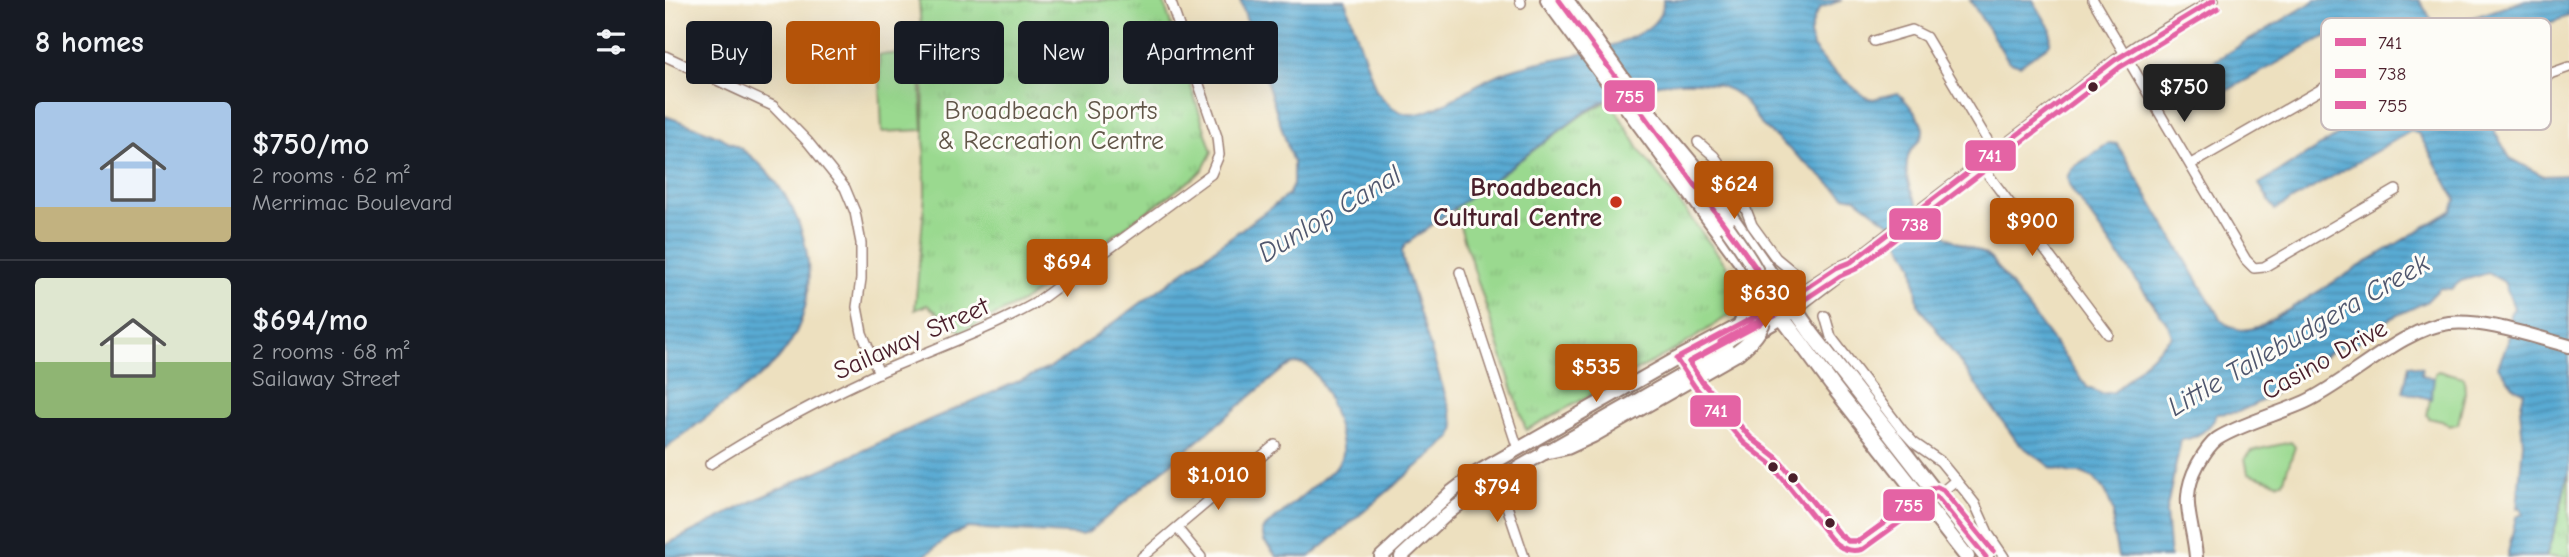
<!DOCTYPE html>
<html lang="en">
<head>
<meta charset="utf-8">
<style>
	:root { --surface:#171b24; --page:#242831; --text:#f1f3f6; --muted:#9ea1a6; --line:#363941; --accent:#b45309 }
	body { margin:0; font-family:"Comic Neue",sans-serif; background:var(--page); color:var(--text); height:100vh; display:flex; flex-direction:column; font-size:26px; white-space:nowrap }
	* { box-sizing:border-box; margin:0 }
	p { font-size:23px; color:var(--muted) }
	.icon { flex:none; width:38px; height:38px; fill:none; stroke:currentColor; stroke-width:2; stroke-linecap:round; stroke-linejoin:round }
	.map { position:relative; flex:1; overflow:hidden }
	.side { display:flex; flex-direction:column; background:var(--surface); width:665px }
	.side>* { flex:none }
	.banner { position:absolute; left:21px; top:21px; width:665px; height:63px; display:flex; gap:14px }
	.price { position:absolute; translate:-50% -60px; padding:0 16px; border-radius:7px; background:var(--accent); color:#fff; font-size:23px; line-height:46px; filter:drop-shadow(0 2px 4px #0008) }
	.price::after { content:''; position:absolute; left:50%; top:42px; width:21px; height:16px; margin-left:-10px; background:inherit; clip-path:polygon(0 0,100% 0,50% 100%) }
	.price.current { background:#222; color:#fff }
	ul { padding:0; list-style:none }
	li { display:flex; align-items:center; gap:21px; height:175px; padding:0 35px }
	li+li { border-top:2px solid var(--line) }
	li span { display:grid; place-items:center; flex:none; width:196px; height:140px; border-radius:7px; color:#555 }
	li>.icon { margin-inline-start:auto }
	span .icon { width:84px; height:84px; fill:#fffc; stroke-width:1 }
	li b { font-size:30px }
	h2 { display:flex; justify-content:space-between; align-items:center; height:84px; padding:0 35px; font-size:30px }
	.pill { padding:0 24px; border-radius:7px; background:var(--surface); box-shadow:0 7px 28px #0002; font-size:24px; line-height:63px }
	.pill.current { background:var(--accent); color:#fff }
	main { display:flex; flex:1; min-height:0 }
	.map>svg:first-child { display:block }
	.grass { fill:#9ad98f; stroke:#727c5d; stroke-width:2 }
	.park { fill:url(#park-tufts); stroke:#727c5d; stroke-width:2 }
	.water { fill:url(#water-rules); stroke:#51647f; stroke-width:2 }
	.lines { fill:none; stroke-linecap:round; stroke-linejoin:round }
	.street-casing { stroke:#9c8075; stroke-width:12 }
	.secondary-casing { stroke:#9c8075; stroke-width:16 }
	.primary-casing { stroke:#9c8075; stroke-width:18 }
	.street { stroke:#fff; stroke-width:9 }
	.secondary { stroke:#fff; stroke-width:12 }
	.primary { stroke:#fff; stroke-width:14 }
	.primary-bridge-casing { stroke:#9c8075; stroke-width:18; stroke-linecap:butt }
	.primary-bridge { stroke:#fff; stroke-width:14 }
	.bus-1-casing { stroke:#fdfcf7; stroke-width:10 }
	.bus-2-casing { stroke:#fdfcf7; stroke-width:10 }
	.bus-3-casing { stroke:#fdfcf7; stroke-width:10 }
	.bus-1 { stroke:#e463a4; stroke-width:5 }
	.bus-2 { stroke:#e463a4; stroke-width:5 }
	.bus-3 { stroke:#e463a4; stroke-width:5 }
	.bus-dot { fill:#4a1f2b; stroke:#fdfcf7; stroke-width:2.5 }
	.poi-dot { fill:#c8321e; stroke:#fdfcf7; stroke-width:2.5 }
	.labels { text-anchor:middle; stroke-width:6; stroke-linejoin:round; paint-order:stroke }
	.park-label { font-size:26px; fill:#625749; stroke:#fdfcf7 }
	.poi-label { font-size:26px; font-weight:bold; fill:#4a1f2b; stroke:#fdfcf7; text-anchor:end }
	.street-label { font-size:26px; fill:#4a1f2b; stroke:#fdfcf7 }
	.water-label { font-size:28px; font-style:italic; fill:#50576e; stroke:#fdfcf7 }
	.key { fill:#fdfcf7; stroke:#c7baba; stroke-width:2 }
	.key-label { font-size:19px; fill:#4a1f2b }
	.line-badge { stroke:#fdfcf7; stroke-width:2.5 }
	.badge-label { font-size:19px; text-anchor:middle; font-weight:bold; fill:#fff }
</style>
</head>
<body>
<main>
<section class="side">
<h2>8 homes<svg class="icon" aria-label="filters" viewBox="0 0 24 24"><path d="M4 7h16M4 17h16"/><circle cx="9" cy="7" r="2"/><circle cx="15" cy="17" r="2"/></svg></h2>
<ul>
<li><span style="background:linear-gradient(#a9c7e8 75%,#c2b280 0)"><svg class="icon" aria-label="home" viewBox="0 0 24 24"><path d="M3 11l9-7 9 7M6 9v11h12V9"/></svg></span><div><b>$750/mo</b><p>2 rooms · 62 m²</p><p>Merrimac Boulevard</p></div></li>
<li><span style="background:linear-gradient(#dfe7d0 60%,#8fb573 0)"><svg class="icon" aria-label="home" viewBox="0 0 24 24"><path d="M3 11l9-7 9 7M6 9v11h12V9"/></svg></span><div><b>$694/mo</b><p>2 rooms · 68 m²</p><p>Sailaway Street</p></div></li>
</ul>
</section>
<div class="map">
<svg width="1904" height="557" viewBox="0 0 1904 557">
	<defs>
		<pattern id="park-tufts" width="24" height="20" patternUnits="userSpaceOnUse" patternTransform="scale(1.75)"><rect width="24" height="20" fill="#9ad98f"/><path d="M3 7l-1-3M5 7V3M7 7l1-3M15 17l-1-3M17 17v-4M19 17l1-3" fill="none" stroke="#86ba7c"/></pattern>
		<pattern id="water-rules" width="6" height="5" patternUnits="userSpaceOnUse" patternTransform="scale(1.75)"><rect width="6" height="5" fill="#58aad3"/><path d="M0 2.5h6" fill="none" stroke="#4b8aab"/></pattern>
	</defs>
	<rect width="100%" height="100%" fill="#fdfcf7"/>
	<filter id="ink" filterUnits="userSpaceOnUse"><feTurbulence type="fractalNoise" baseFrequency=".0143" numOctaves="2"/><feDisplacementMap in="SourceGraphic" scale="14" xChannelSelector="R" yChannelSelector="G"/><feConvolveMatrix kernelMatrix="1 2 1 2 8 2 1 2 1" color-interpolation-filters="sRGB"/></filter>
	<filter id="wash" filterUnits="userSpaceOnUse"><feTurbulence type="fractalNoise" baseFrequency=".00686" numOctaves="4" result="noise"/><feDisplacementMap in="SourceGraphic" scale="28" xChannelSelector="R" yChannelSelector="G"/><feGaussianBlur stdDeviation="1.57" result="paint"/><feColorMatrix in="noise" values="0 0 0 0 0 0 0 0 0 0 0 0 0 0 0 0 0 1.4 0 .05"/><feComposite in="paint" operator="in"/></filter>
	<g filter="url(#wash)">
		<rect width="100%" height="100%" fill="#ede0bf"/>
		<g class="grass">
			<polygon points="254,52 258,130 217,132 214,55"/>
			<polygon points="1773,371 1799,377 1800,393 1793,424 1784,426 1780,422 1764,418 1762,415 1770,373"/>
			<polygon points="1626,442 1630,447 1618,482 1613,483 1583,473 1580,458 1586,451"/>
		</g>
		<g class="park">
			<polygon points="254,0 498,0 547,152 538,169 530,177 357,302 297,332 262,305 250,310 260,194 258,60"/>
			<polygon points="945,100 974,149 1079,289 1080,296 1072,310 1017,346 861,430 789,208 917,115"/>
			<polygon points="1904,469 1904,557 1881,557 1893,518"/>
		</g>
		<g class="water">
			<path d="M575,0H680L711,90C721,103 733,116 750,114C774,112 808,84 832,75C879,55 936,58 980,30C990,24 999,12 998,0H1177L1155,8L1149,18L1145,34L1148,47L1164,67L1200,97L1208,99L1232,93C1239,97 1260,123 1258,132C1257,139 1250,145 1246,150C1237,166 1243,187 1251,202C1260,220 1280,238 1299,245C1311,250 1318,251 1327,260L1423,388L1437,394L1449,392L1507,336L1503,325L1405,187L1402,178L1406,169L1444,143L1452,144L1556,320C1571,332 1580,332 1598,325L1787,210L1791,200L1754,134L1746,131L1610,210L1594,184L1727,101L1730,91L1690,26L1683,24L1545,100L1529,73L1651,0H1754L1768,22L1772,23L1800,20L1861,0H1904V16L1805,50L1798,57L1797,68L1800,80L1845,158L1878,176L1904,175V469L1893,518L1881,557H1842L1851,517L1858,514L1855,507L1852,508L1858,443L1855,409L1859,392L1850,388L1833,366L1843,342L1845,314L1849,308L1839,282L1823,273L1796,281L1786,289L1775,288L1761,302L1724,319L1690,344L1668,350L1603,398L1573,412L1552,414C1546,429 1532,438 1516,440L1501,512L1505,557H1453L1448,531V511L1441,492L1429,478L1417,473H1406L1387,468L1353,443L1253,304L1248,265L1224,223L1190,198L1179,196C1153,173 1127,152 1101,129C1090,120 1085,105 1074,96C1044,72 983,83 950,96C939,100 928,108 917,114L740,245L737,251L738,260L790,426L787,437L645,557H612L599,541L597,530L670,468C673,463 677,459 677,453C679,435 656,368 638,364C630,362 624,366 617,370L424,532L416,535L302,528L285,536L258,557H0V545L88,501L262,421L384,368L401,358L623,195L628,185V163Z"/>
			<polygon points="1305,0 1368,0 1386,30 1385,44 1355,65 1344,62"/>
			<path d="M0,116C27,126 59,135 82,153C143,200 167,293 116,356C104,371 87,382 72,394C48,412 24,431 0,449Z"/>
			<polygon points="1744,365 1757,368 1756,375 1769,378 1766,399 1738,392"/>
		</g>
	</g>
	<g filter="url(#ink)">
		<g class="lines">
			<defs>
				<g id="street">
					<polyline points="855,0 856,3"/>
					<polyline points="1428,0 1581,260 1589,268 1599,267 1731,190"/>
					<polyline points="1209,41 1247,30 1261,37 1330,153"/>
					<polyline points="0,56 108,106 143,142 180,188 190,212 196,243 196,279 192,307 197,333 214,373"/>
					<polyline points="1875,110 1871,96 1873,82 1887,73 1904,67"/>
					<polyline points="1033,142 1049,156 1073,189 1087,225 1111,258 1128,272"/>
					<polyline points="1526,164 1669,82"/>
					<polyline points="1316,165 1443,334"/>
					<polyline points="1039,179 1057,167"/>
					<polyline points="795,272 853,449"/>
					<polyline points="1122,300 1171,268 1185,262"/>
					<polyline points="1129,311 1176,275 1186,262 1450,60 1472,45 1549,0"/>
					<polyline points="1160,316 1166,337 1237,430 1249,443 1275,461 1303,495 1310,504 1324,535 1339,557"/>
					<path d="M45,464C99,429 155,400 213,373C265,350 319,332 369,304L546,174L554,155L552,137L505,0"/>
					<polyline points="825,465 838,494 859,557"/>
					<polyline points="1261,505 1291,480"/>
					<polyline points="512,528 536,557"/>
					<polyline points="477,557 610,445"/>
				</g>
				<g id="secondary">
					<polyline points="716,557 785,493 811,473 1011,359 1122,300"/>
					<polyline points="736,557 782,514 809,493 1126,313"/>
					<path d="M1531,557C1528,519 1513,501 1533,464C1538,455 1544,445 1552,439C1573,425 1616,413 1640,402C1685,381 1737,328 1784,323C1820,319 1869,337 1904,346"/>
				</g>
				<g id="primary">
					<polyline points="883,0 1167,385 1302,557"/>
					<polyline points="901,0 967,92 1039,179 1147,334 1321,557"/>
					<polyline points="1076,324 1085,298 1083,275"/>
					<polyline points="879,452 902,447 928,435 1072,353"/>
				</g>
			</defs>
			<use href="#street" class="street-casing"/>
			<use href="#secondary" class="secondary-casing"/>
			<use href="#primary" class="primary-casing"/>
			<use href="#street" class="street"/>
			<use href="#secondary" class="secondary"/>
			<use href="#primary" class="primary"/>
			<defs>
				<path id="primary-bridge" d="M1062,227C1091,269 1128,312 1072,353"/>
			</defs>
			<use href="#primary-bridge" class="primary-bridge-casing"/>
			<use href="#primary-bridge" class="primary-bridge"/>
			<defs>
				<path id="bus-1" d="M1321,557L1271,496L1198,549C1185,553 1175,549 1166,539L1105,463L1079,443L1030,387L1011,359L1132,294L1171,268L1186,262L1450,60L1549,0"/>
				<polyline id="bus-2" points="1328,551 1278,490 1272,487 1266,489 1194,541 1183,541 1173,533 1112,458 1085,437 1037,382 1024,362 1136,302 1175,276 1191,269 1455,67 1553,8"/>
				<g id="bus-3">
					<polyline points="894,0 1092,269 1094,299 1083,329 1024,362 1037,382 1085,437 1112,458 1173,533 1183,541 1194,541 1266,489 1272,487 1278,490 1328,551"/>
					<polyline points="1055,342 1116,308 1076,247"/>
				</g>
			</defs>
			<use href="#bus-1" class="bus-1-casing"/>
			<use href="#bus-2" class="bus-2-casing"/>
			<use href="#bus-3" class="bus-3-casing"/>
			<use href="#bus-1" class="bus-1"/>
			<use href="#bus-2" class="bus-2"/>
			<use href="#bus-3" class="bus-3"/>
		</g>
	</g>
	<g class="bus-dot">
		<circle cx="1428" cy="87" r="6"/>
		<circle cx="1108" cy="467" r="6"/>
		<circle cx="1128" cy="478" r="6"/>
		<circle cx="1165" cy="523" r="6"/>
	</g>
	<circle class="poi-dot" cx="951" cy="202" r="7"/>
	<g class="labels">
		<g class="park-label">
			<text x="386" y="119">Broadbeach Sports<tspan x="386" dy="30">&amp; Recreation Centre</tspan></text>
		</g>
		<g class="poi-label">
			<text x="937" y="196">Broadbeach<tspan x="937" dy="30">Cultural Centre</tspan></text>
		</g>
		<g class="street-label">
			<text transform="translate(246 338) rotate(-24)" y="9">Sailaway Street</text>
			<text transform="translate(1659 359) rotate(-29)" y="9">Casino Drive</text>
		</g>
		<g class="water-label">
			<text transform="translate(664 213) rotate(-31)" y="10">Dunlop Canal</text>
			<text transform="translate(1633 334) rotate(-30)" y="10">Little Tallebudgera Creek</text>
		</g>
	</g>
	<rect x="1656" y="18" width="230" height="112" rx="10" class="key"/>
	<rect x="1670" y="38" width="31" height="8" fill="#e463a4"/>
	<rect x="1670" y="69" width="31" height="9" fill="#e463a4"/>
	<rect x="1670" y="101" width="31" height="8" fill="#e463a4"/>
	<g class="key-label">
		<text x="1713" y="49">741</text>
		<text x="1713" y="80">738</text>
		<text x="1713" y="112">755</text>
	</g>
	<g class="line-badge">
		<rect x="938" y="79" width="53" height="34" rx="7" fill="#e463a4"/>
		<rect x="1299" y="139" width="53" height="33" rx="7" fill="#e463a4"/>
		<rect x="1223" y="207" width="54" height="34" rx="7" fill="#e463a4"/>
		<rect x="1024" y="394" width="53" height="34" rx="7" fill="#e463a4"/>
		<rect x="1217" y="488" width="54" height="34" rx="7" fill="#e463a4"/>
	</g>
	<g class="badge-label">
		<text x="965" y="103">755</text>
		<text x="1325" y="162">741</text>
		<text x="1250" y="231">738</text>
		<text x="1051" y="417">741</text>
		<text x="1244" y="512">755</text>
	</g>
</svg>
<b class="price current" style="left:1519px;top:124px">$750</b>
<b class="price" style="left:1069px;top:221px">$624</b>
<b class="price" style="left:1367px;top:258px">$900</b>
<b class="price" style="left:402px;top:299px">$694</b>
<b class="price" style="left:1100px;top:330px">$630</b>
<b class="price" style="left:931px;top:404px">$535</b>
<b class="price" style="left:553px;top:512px">$1,010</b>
<b class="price" style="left:832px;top:524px">$794</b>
<div class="banner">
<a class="pill">Buy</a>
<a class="pill current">Rent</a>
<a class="pill">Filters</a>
<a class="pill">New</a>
<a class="pill">Apartment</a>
</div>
</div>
</main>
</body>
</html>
